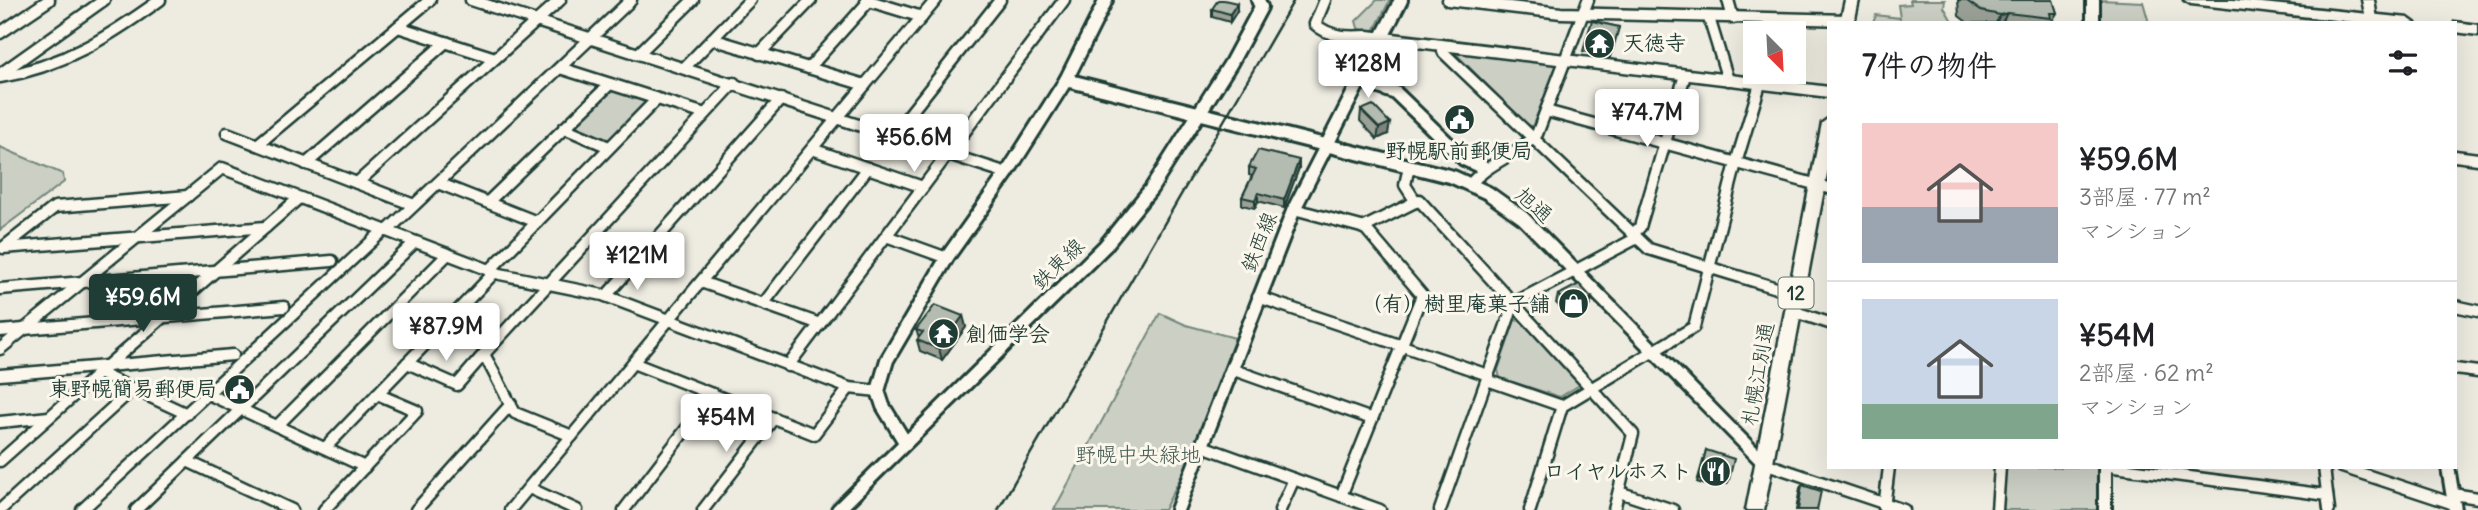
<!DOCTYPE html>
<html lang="ja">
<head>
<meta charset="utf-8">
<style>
	:root { --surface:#fff; --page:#f2f2f2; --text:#202124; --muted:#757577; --line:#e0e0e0; --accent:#1f3d34 }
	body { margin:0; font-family:Delius,"Klee One",sans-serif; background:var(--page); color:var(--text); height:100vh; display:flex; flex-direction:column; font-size:26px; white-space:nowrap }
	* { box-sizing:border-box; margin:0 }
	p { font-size:23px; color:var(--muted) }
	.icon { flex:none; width:38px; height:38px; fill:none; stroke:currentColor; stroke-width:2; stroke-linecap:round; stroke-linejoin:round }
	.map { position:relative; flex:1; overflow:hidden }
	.drawer { position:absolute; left:1827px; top:21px; width:630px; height:448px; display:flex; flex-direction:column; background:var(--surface); border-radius:0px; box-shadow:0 7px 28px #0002 }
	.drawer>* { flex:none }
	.needle { width:46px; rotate:156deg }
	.buttons { position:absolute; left:1743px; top:21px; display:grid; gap:14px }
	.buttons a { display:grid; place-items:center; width:63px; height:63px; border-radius:0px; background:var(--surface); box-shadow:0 7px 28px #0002; font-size:35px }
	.price { position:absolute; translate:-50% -60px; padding:0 16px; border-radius:7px; background:#fff; color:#222; font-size:23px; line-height:46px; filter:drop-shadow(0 2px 4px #0008) }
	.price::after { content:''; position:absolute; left:50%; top:42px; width:21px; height:16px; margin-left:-10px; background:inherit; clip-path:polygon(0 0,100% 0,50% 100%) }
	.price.current { background:var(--accent); color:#fff }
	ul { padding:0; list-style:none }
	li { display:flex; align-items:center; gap:21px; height:175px; padding:0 35px }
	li+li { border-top:2px solid var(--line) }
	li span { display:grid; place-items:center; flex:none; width:196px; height:140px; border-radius:0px; color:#555 }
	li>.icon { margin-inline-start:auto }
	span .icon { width:84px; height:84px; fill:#fffc; stroke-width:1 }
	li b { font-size:30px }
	h2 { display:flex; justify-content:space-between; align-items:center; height:84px; padding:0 35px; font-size:30px }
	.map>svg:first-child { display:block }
	.green { fill:#cbcfc4; stroke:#75867c; stroke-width:2 }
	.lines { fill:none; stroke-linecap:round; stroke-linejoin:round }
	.minor-casing { stroke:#1f3d34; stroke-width:15 }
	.tertiary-casing { stroke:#1f3d34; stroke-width:18 }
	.secondary-casing { stroke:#1f3d34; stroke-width:5 }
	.primary-casing { stroke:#1f3d34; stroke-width:5 }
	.trunk-casing { stroke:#1f3d34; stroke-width:5 }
	.minor { stroke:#fbf7ec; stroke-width:10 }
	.tertiary { stroke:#fbf7ec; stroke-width:12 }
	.secondary { fill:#fbf7ec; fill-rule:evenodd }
	.primary { fill:#fbf7ec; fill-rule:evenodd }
	.trunk { fill:#fbf7ec; fill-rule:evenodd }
	.rail { stroke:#1f3d34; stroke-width:2.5 }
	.wall { fill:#9ba197; stroke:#1f3d34; stroke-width:2 }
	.shaded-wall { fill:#7e837b; stroke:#1f3d34; stroke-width:2 }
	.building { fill:#b4bbb0; stroke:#1f3d34; stroke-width:2 }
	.labels { text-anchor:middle; stroke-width:6; stroke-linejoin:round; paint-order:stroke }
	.shield { fill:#fbf7ec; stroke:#61756b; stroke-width:2 }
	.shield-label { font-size:19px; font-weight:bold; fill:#1f3d34 }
	.poi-label { font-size:21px; font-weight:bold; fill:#1f3d34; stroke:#fbf7ec; text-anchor:end }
	.street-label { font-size:21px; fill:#1f3d34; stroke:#fbf7ec }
	.park-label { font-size:21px; fill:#415a51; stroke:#fbf7ec }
</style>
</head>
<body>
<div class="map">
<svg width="2478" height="510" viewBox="0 0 2478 510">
	<rect width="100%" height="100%" fill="#eeece1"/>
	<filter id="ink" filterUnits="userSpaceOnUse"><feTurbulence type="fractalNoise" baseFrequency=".0143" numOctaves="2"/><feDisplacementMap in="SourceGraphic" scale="14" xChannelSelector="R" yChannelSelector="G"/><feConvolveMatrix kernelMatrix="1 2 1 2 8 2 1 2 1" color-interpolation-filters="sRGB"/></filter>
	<g filter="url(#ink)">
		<g class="green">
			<polygon points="1377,0 1390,0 1374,31 1369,33 1358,28 1356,21"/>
			<polygon points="1910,0 1945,0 1944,7 1953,23 1873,23 1876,15 1900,18 1898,5 1911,4"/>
			<polygon points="2100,0 2143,2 2149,23 2099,23"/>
			<polygon points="1463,53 1551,63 1557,68 1532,127 1526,124 1457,55"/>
			<polygon points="610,89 646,102 608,141 569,127"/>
			<polygon points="0,147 63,174 64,182 0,230"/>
			<polygon points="1160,313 1186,325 1235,338 1185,469 1164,510 1054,510"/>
			<polygon points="1515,320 1524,321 1581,384 1560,397 1500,378 1498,370"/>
			<polygon points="2005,467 2100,467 2098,510 2002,510"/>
		</g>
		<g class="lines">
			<defs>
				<g id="minor">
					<polyline points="471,0 1007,173"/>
					<polyline points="866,0 922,17"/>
					<path d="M1325,0L1315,24C1330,38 1349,37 1368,36L1829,92"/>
					<polyline points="1448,0 1561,13 1848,20"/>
					<polyline points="1728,0 1733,18"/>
					<polyline points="1709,18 1728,80"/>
					<polyline points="398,27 495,58"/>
					<polyline points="0,33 49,0"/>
					<polyline points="712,39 865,85"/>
					<polyline points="1441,46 1444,53 1649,249 1796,294"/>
					<polyline points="639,53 693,0"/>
					<polyline points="759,54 811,0"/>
					<polyline points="685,67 750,0"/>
					<polyline points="560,68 705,114"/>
					<polyline points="809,68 869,1"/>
					<polyline points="0,74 104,0"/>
					<path d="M0,77C62,67 110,36 160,0"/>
					<polyline points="1546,111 1829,188"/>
					<polyline points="564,128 609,147"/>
					<polyline points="227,133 414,205"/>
					<polyline points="893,135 1000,0"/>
					<polyline points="257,145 430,0"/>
					<polyline points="812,149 923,187"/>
					<polyline points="2455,156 2478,159"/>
					<polyline points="306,164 446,42"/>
					<polyline points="1409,166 1405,185 1416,202"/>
					<polyline points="357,183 560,0"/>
					<polyline points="438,183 537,222"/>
					<path d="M1470,184C1489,162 1518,155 1537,134L1588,0"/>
					<polyline points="488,202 610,84"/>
					<polyline points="1294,209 1365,228 1422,295 1341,496"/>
					<polyline points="1363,228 1419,200 1633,434 1614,510"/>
					<polyline points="387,231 500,274 603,295 849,388 878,391"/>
					<polyline points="1633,234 1640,227 1685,75"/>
					<polyline points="886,236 947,258"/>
					<polyline points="4,247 55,207 188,196"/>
					<polyline points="3,248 266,227"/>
					<polyline points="490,270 657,99"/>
					<polyline points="701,282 820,324"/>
					<polyline points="0,289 332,261"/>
					<polyline points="606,296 781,99"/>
					<polyline points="1258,297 1488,375"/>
					<polyline points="764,303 868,168"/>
					<polyline points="2455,306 2478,311"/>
					<polyline points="1792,311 1829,323"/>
					<polyline points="0,331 284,307"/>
					<polyline points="0,349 222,168 384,230"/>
					<polyline points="407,363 457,385 484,354"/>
					<polyline points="633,363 814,434 849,388"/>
					<polyline points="107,366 299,198"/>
					<polyline points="107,366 233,355"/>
					<polyline points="788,366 1064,0"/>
					<polyline points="1231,369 1372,419"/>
					<polyline points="2455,369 2478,372"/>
					<polyline points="0,375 107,366 104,369"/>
					<polyline points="1487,380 1562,406"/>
					<polyline points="208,394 365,467"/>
					<polyline points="0,422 49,417"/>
					<polyline points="277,426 448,254"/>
					<polyline points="572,436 515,413 484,354 734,83"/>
					<polyline points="1202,446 1380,510"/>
					<polyline points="326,447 495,272"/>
					<polyline points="0,461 99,373 187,414"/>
					<polyline points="187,461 292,510"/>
					<polyline points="1764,463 1904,510"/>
					<polyline points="2114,467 2327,495"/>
					<polyline points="2324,467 2329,510"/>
					<polyline points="2342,467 2454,504"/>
					<polyline points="529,488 577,510"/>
					<polyline points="1619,492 1673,510"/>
					<polyline points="2453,494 2478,498"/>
					<polyline points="1884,508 1889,467"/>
					<polyline points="0,510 134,388"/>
					<polyline points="82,510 384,230 387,231 631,0"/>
					<polyline points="136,510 415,242"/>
					<polyline points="324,510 417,411 377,394"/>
					<polyline points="416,510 511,404"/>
					<polyline points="510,510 936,0"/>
					<polyline points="624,510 713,394"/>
					<polyline points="703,510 774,418"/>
					<polyline points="1280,510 1294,479"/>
					<polyline points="1440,510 1514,303 1637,238"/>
					<polyline points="1530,510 1562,406 1694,327 1736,163 1760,84"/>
					<polyline points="1997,510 2000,467"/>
				</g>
				<g id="tertiary">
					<polyline points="2093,0 2093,23"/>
					<polyline points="1066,80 1453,177 1488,193 1523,218 1764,463"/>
					<polyline points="1360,80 1396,93 1464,159 1484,168"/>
					<polyline points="905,442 883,406 878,391 887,360 948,256 1007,173 1066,80 1106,0"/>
					<polyline points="2105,467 2105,510"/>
					<polyline points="2448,467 2455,510"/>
					<polyline points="838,510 1105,246 1151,189 1231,63 1261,7 1258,0"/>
					<polyline points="1177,510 1294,209 1401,0"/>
				</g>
				<polygon id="secondary" points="2362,0 2374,0 2377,19 2375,22 2367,22"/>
				<g id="primary">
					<polygon points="2184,0 2233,0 2408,18 2415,23 2363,23 2191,4"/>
					<polygon points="2455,22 2478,25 2478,35 2455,32"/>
				</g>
				<g id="trunk">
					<polygon points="1845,0 1859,0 1854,23 1840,23"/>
					<polygon points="1829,118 1829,163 1764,510 1746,510 1822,123"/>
				</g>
			</defs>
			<use href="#minor" class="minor-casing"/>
			<use href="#tertiary" class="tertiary-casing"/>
			<use href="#secondary" class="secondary-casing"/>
			<use href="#primary" class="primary-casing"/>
			<use href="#trunk" class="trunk-casing"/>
			<use href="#minor" class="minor"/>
			<use href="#tertiary" class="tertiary"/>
			<use href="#secondary" class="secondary"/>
			<use href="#primary" class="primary"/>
			<use href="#trunk" class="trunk"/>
			<polyline class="rail" points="998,510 1294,0"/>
		</g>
		<g class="wall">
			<polygon points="1958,0 2053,0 2057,13 2051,23 1968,23 1959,16"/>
			<polygon points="1212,9 1237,11 1230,22 1212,17"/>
			<polygon points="1592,21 1619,27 1610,57 1583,51"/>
			<polygon points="1361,110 1388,134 1377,139 1360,121"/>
			<polygon points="1249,167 1299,168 1284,208 1258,201 1255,208 1242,205 1242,197 1252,176 1249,175"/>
			<polygon points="1558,295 1590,306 1569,317 1556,303"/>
			<polygon points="963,316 966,327 942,360 920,351 917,340 919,338 916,330"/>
			<polygon points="1706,450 1729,480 1727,484 1716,480 1714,488 1697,482"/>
			<polygon points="1802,485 1817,510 1796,510 1800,488"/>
		</g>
		<g class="shaded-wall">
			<polygon points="1237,3 1237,11 1230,22 1230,14"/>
			<polygon points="2007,13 2002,23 1996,23 2000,15"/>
			<polygon points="1390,123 1388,134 1377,139 1379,128"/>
			<polygon points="1299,160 1299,168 1284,208 1284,200"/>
			<polygon points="1258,193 1258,201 1255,208 1255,200"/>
			<polygon points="1592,298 1590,306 1569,317 1571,309"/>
			<polygon points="963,316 966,327 942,360 939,349"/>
		</g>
		<g class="building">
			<polygon points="1218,0 1224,0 1237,3 1230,14 1212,9"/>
			<polygon points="1967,0 2053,0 2057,13 2050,13 2051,18 2007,13 2000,15 1981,11 1967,1"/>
			<polygon points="1592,21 1619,27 1613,49 1585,43"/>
			<polygon points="1373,105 1390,123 1379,128 1361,110"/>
			<polygon points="1258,150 1299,160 1284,200 1258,193 1255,200 1242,197 1256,169 1249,167"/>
			<polygon points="1579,284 1592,298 1571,309 1558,295"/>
			<polygon points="935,305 963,316 939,349 917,340 923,332 916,330"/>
			<polygon points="1706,450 1734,459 1729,480 1717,476 1716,484 1699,479"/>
			<polygon points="1802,485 1821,491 1817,510 1798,510"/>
		</g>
	</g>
	<defs>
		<symbol id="temple-disc" viewBox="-11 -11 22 22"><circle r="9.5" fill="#1f3d34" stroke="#fbf7ec"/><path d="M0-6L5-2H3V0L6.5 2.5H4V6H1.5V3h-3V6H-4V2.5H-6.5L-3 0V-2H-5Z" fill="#fff"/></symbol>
		<symbol id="civic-disc" viewBox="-11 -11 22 22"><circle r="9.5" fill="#1f3d34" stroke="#fbf7ec"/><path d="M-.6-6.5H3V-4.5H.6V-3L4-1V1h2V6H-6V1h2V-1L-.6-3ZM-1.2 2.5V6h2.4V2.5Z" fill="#fff"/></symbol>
		<symbol id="shop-disc" viewBox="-11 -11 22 22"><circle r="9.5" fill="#1f3d34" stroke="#fbf7ec"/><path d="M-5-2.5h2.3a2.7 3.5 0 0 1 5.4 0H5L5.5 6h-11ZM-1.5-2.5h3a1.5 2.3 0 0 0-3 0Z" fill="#fff"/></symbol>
		<symbol id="restaurant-disc" viewBox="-11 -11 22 22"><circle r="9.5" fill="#1f3d34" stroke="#fbf7ec"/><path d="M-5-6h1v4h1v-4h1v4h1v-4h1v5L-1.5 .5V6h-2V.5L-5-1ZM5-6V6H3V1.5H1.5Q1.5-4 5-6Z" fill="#fff"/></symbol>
	</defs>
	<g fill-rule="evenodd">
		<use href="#temple-disc" x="1582" y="26" width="35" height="35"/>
		<use href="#civic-disc" x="1442" y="102" width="35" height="35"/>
		<use href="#shop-disc" x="1556" y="286" width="35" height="35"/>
		<use href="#temple-disc" x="926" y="316" width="35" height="35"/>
		<use href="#civic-disc" x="222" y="372" width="35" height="35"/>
		<use href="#restaurant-disc" x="1698" y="454" width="35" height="35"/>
	</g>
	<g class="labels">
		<rect class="shield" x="1778.5" y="277.5" width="35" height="31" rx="5"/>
		<g class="shield-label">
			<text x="1796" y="300">12</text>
		</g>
		<g class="poi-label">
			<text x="1623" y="50" text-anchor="start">天徳寺</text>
			<text x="1459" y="158" text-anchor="middle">野幌駅前郵便局</text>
			<text x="1550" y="311">（有）樹里庵菓子舗</text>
			<text x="966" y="341" text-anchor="start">創価学会</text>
			<text x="217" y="396">東野幌簡易郵便局</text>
			<text x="1692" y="478">ロイヤルホスト</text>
		</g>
		<g class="street-label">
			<text transform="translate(1534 205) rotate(42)" y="7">旭通</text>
			<text transform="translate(1259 242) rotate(-68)" y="7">鉄西線</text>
			<text transform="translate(1058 264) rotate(-44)" y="7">鉄東線</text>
			<text transform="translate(1758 374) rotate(-80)" y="7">札幌江別通</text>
		</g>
		<g class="park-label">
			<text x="1138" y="462">野幌中央緑地</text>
		</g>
	</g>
</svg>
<div class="buttons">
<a><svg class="needle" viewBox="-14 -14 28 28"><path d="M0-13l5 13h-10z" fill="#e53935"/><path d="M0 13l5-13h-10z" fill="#757577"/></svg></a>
</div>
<b class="price" style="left:1368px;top:100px">¥128M</b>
<b class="price" style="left:1647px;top:149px">¥74.7M</b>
<b class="price" style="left:914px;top:174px">¥56.6M</b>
<b class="price" style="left:637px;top:292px">¥121M</b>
<b class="price current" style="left:143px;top:334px">¥59.6M</b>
<b class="price" style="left:446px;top:363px">¥87.9M</b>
<b class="price" style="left:726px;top:454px">¥54M</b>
<section class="drawer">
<h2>7件の物件<svg class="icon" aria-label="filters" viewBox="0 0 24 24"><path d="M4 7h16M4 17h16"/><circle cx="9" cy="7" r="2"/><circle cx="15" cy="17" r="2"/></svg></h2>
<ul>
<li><span style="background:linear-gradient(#f6c9c9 60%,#9aa5b1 0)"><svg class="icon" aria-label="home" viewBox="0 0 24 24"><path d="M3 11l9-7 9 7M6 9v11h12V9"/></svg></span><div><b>¥59.6M</b><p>3部屋 · 77 m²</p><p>マンション</p></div></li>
<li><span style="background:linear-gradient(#c9d6e8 75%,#7fa58c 0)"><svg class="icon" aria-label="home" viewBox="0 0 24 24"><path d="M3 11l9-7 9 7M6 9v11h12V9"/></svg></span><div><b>¥54M</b><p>2部屋 · 62 m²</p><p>マンション</p></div></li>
</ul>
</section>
</div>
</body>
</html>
